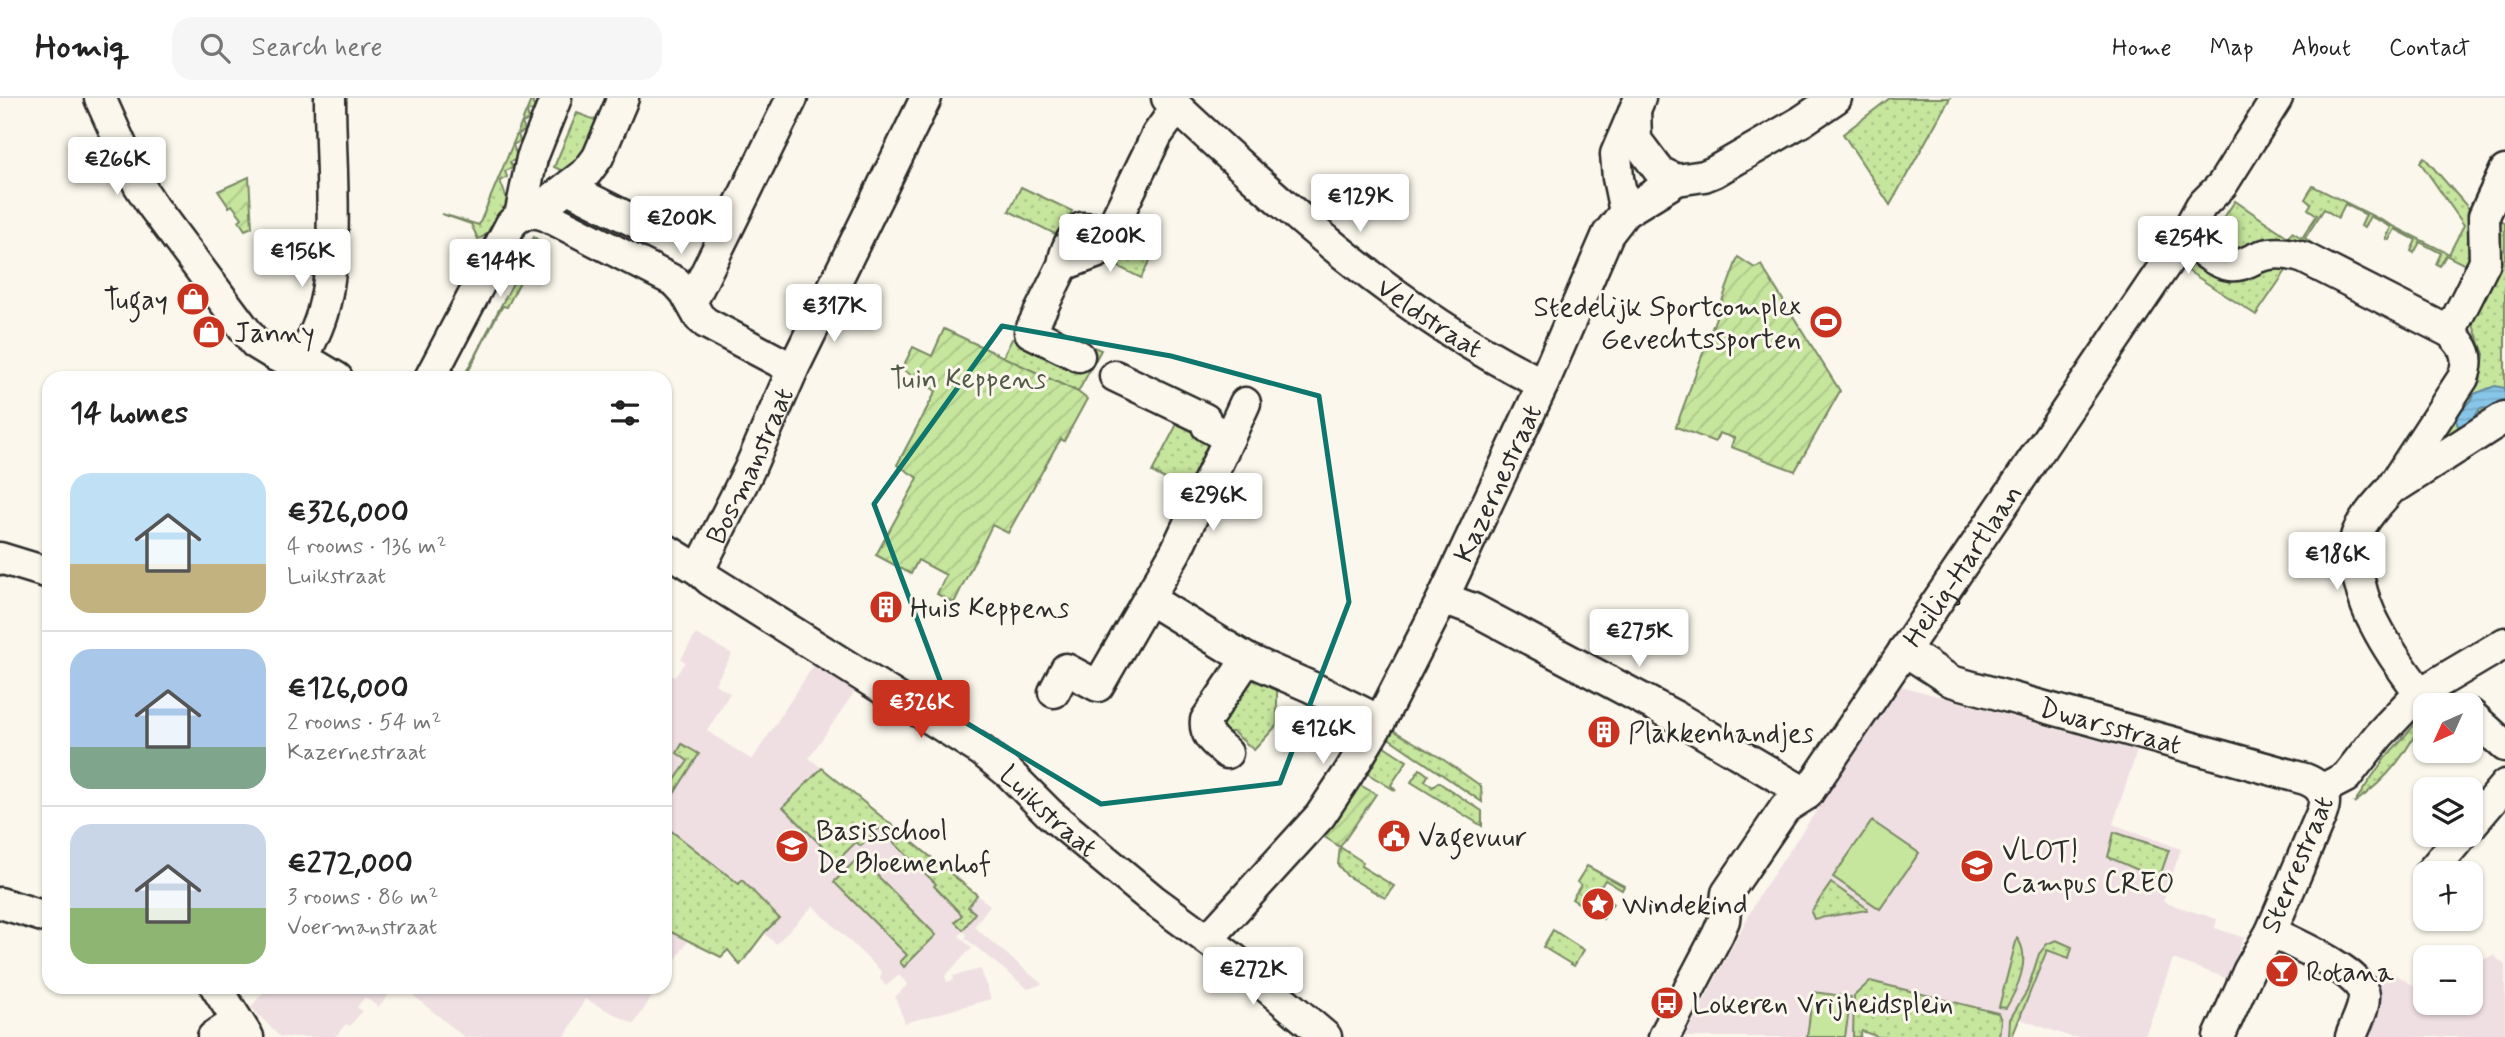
<!DOCTYPE html>
<html lang="en">
<head>
<meta charset="utf-8">
<style>
	:root { --surface:#fff; --page:#f6f6f6; --text:#222; --muted:#767676; --line:#e0e0e0; --accent:#c8321e }
	body { margin:0; font-family:Mynerve,sans-serif; background:var(--page); color:var(--text); height:100vh; display:flex; flex-direction:column; font-size:26px; white-space:nowrap }
	* { box-sizing:border-box; margin:0 }
	p { font-size:23px; color:var(--muted) }
	.icon { flex:none; width:38px; height:38px; fill:none; stroke:currentColor; stroke-width:2; stroke-linecap:round; stroke-linejoin:round }
	.map { position:relative; flex:1; overflow:hidden }
	.side { position:absolute; left:42px; top:273px; width:630px; height:623px; display:flex; flex-direction:column; background:var(--surface); border-radius:21px; box-shadow:0 2px 5px #0004 }
	.side>* { flex:none }
	.needle { width:46px; rotate:225deg }
	.buttons { position:absolute; left:2413px; top:595px; display:grid; gap:14px }
	.buttons a { display:grid; place-items:center; width:70px; height:70px; border-radius:14px; background:var(--surface); box-shadow:0 2px 5px #0004; font-size:35px }
	.price { position:absolute; translate:-50% -60px; padding:0 16px; border-radius:7px; background:#fff; color:#222; font-size:23px; line-height:46px; filter:drop-shadow(0 2px 4px #0008) }
	.price::after { content:''; position:absolute; left:50%; top:42px; width:21px; height:16px; margin-left:-10px; background:inherit; clip-path:polygon(0 0,100% 0,50% 100%) }
	.price.on { background:var(--accent); color:#fff }
	ul { padding:0; list-style:none }
	li { display:flex; align-items:center; gap:21px; height:175px; padding:0 28px }
	li+li { border-top:2px solid var(--line) }
	li span { display:grid; place-items:center; flex:none; width:196px; height:140px; border-radius:21px; color:#555 }
	li>.icon { margin-inline-start:auto }
	span .icon { width:84px; height:84px; fill:#fffc; stroke-width:1 }
	li b { font-size:30px }
	h2 { display:flex; justify-content:space-between; align-items:center; height:84px; padding:0 28px; font-size:30px }
	header { display:flex; align-items:center; gap:42px; box-sizing:border-box; height:98px; padding:0 35px; background:var(--surface); border-bottom:2px solid var(--line) }
	header strong { font-size:33px }
	nav { display:flex; gap:38px; margin-inline-start:auto; font-size:24px }
	.search { width:490px; height:63px; background:var(--page); display:flex; align-items:center; gap:18px; box-sizing:border-box; padding:0 24px; border-radius:21px; color:var(--muted); font-size:26px }
	.map>svg:first-child { display:block }
	.built { fill:#efdfe2 }
	.grass { fill:url(#grass-dots); stroke:#788864; stroke-width:2 }
	.garden { fill:url(#garden-furrows); stroke:#788864; stroke-width:2 }
	.pitch { fill:#c6e59d; stroke:#788864; stroke-width:2 }
	.water { fill:url(#water-rules); stroke:#63889d; stroke-width:2 }
	.lines { fill:none; stroke-linecap:round; stroke-linejoin:round }
	.minor-casing { stroke:#2b2b2b; stroke-width:35 }
	.minor { stroke:#fbf7ec; stroke-width:30 }
	.marked { fill:none; stroke:#0f766e; stroke-width:5; stroke-linejoin:round }
	.labels { text-anchor:middle; stroke-width:6; stroke-linejoin:round; paint-order:stroke }
	.poi-label { font-size:28px; fill:#2b2b2b; stroke:#fbf7ec; text-anchor:start }
	.street-label { font-size:28px; fill:#2b2b2b; stroke:#fbf7ec }
	.park-label { font-size:28px; fill:#525a48; stroke:#fbf7ec }
</style>
</head>
<body>
<header>
<strong>Homiq</strong>
<div class="search"><svg class="icon" aria-label="search" viewBox="0 0 24 24"><circle cx="10" cy="10" r="6"/><path d="M15 15l6 6"/></svg>Search here</div>
<nav><a>Home</a><a>Map</a><a>About</a><a>Contact</a></nav>
</header>
<div class="map">
<svg width="2505" height="939" viewBox="0 0 2505 939">
	<defs>
		<pattern id="grass-dots" width="8" height="8" patternUnits="userSpaceOnUse" patternTransform="scale(1.75)"><rect width="8" height="8" fill="#c6e59d"/><path d="M2 2h.1M6 6h.1" fill="none" stroke="#aac587" stroke-width="1.8" stroke-linecap="round"/></pattern>
		<pattern id="garden-furrows" width="10" height="10" patternUnits="userSpaceOnUse" patternTransform="scale(1.75)"><rect width="10" height="10" fill="#c6e59d"/><path d="M-1 1l2-2M0 10L10 0M9 11l2-2" fill="none" stroke="#aac587"/></pattern>
		<pattern id="water-rules" width="6" height="5" patternUnits="userSpaceOnUse" patternTransform="scale(1.75)"><rect width="6" height="5" fill="#88c6e9"/><path d="M0 2.5h6" fill="none" stroke="#76aac8"/></pattern>
	</defs>
	<rect width="100%" height="100%" fill="#fbf7ec"/>
	<filter id="ink" filterUnits="userSpaceOnUse"><feTurbulence type="fractalNoise" baseFrequency=".0143" numOctaves="2"/><feDisplacementMap in="SourceGraphic" scale="14" xChannelSelector="R" yChannelSelector="G"/><feConvolveMatrix kernelMatrix="1 2 1 2 8 2 1 2 1" color-interpolation-filters="sRGB"/></filter>
	<g filter="url(#ink)">
		<g class="built">
			<polygon points="696,536 732,556 715,586 730,595 707,633 752,662 817,562 857,590 809,660 944,768 943,771 990,807 974,829 1042,886 1028,891 965,840 967,837 963,833 959,838 972,850 945,878 947,884 954,882 953,878 981,871 991,901 905,925 895,899 908,886 899,877 886,888 880,881 882,874 813,808 776,846 764,835 740,867 728,852 721,859 688,843 665,878 665,574 675,579 685,564 681,561"/>
			<polygon points="1901,588 2137,653 2113,726 2181,751 2163,804 2217,821 2215,830 2244,840 2226,880 2173,861 2146,935 2141,939 2071,939 2020,921 2012,939 1878,939 1862,933 1860,939 1685,939 1760,796"/>
			<polygon points="2493,857 2505,867 2505,939 2362,939 2382,897 2377,893 2390,873 2425,895 2426,905 2471,905 2471,868"/>
			<polygon points="268,889 396,889 378,909 365,899 357,909 362,913 350,928 346,926 335,939 280,939 251,909"/>
			<polygon points="403,889 658,889 634,926 585,901 565,939 464,939"/>
		</g>
		<g class="grass">
			<path d="M532,0H539L532,3L535,11L527,14L529,22L522,25L525,33L518,36L520,43L513,47L518,61L510,64L513,70L505,73L507,79L500,83L509,106C496,116 494,136 478,141L471,126L442,116L479,127Z"/>
			<polygon points="1890,0 1950,0 1890,107 1843,36"/>
			<polygon points="577,15 603,25 586,66 565,74 554,69"/>
			<polygon points="2424,59 2470,112 2478,115 2469,169 2446,157 2440,168 2436,166 2441,155 2420,144 2414,155 2411,153 2416,142 2395,131 2389,142 2386,141 2391,129 2370,118 2364,130 2361,128 2366,117 2345,106 2338,120 2324,111 2305,140 2315,148 2312,155 2242,159 2207,145 2235,103 2288,139 2292,134 2302,140 2317,117 2308,111 2311,106 2305,101 2313,88 2449,156 2464,127 2420,64"/>
			<polygon points="1021,89 1072,113 1059,138 1009,113"/>
			<polygon points="2496,120 2505,125 2505,309 2451,341 2443,335 2448,321 2482,271 2484,256 2471,222"/>
			<polygon points="534,139 537,141 525,164 529,166 507,209 503,208 497,217 465,280 463,280 524,164 522,162"/>
			<polygon points="1123,141 1154,155 1141,180 1107,163 1117,154"/>
			<polygon points="2198,158 2292,164 2256,217 2188,173"/>
			<polygon points="1012,241 1077,273 1091,248 1101,252 1078,294 1003,259"/>
			<path d="M1177,326C1189,332 1204,337 1209,350L1191,395L1152,374Z"/>
			<polygon points="1255,578 1277,587 1277,627 1254,652 1233,634 1225,634 1218,628 1248,580"/>
			<path d="M2425,615C2409,654 2388,681 2354,705L2385,660Z"/>
			<polygon points="1391,631 1441,660 1481,688 1482,704 1387,639"/>
			<polygon points="682,646 699,656 665,710 665,696 688,663 677,655"/>
			<polygon points="1384,648 1407,663 1391,687 1396,693 1368,676"/>
			<polygon points="822,670 977,797 968,809 975,815 963,832 955,824 962,817 934,788 936,786 879,730 861,748 856,744 837,763 783,709"/>
			<polygon points="1420,671 1428,677 1425,683 1433,689 1438,684 1482,713 1482,728 1411,684"/>
			<polygon points="665,728 739,786 742,782 779,820 765,834 740,867 728,852 721,859 665,831"/>
			<polygon points="2114,734 2169,752 2159,781 2108,759"/>
			<polygon points="1340,749 1363,764 1361,768 1394,788 1385,800 1347,778 1338,767"/>
			<polygon points="859,759 936,837 904,869 900,864 907,857 834,784"/>
			<polygon points="1587,768 1624,788 1622,792 1605,782 1597,795 1613,805 1603,821 1572,801 1581,787 1577,784"/>
			<polygon points="1831,785 1867,810 1867,812 1814,821 1811,814"/>
			<polygon points="1553,832 1584,852 1574,868 1543,849"/>
			<path d="M2017,840C2032,859 2017,892 2006,910L1999,909Z"/>
			<polygon points="2056,842 2072,849 2069,860 2047,852 2012,939 2009,939 2010,921 2027,893 2039,856 2047,846"/>
			<polygon points="1870,883 1998,915 2001,922 1999,939 1878,939 1862,933 1860,939 1853,939 1854,898"/>
		</g>
		<g class="garden">
			<polygon points="249,79 252,129 245,132 239,123 242,120 232,107 229,109 218,93"/>
			<polygon points="1738,159 1755,170 1761,167 1840,293 1795,373 1731,349 1734,340 1719,335 1715,344 1676,329"/>
			<polygon points="944,231 1078,294 1087,301 1064,343 1061,341 1054,352 1008,435 992,427 954,505 937,496 946,477 918,462 911,476 876,457 918,380 897,367 936,293 902,271 913,249 932,258"/>
			<polygon points="1360,687 1376,696 1340,749 1323,738"/>
		</g>
		<g class="pitch">
			<polygon points="1872,723 1919,755 1880,811 1833,779"/>
			<polygon points="1813,894 1851,899 1845,939 1807,939"/>
		</g>
		<path class="water" d="M2495,288L2505,290V302L2496,309L2480,311C2473,319 2472,330 2458,328L2456,322L2461,312L2471,303L2474,296Z"/>
		<g class="lines">
			<defs>
				<g id="minor">
					<polyline points="100,0 139,87 152,107 255,245 278,259 317,268 337,280"/>
					<path id="s1" d="M1167,0C1283,108 1400,216 1543,286"/>
					<polyline points="1635,11 1636,42 1660,74 1677,82"/>
					<polyline points="568,90 636,124"/>
					<polyline points="535,114 587,74 598,59 623,0"/>
					<polyline points="1625,114 1618,80 1616,56 1640,0"/>
					<polyline points="520,118 532,60 556,0"/>
					<path d="M2184,139C2197,148 2214,165 2230,167C2242,169 2251,161 2261,158C2276,153 2290,155 2304,160L2450,234C2465,249 2471,259 2463,280L2390,392C2378,405 2364,420 2357,436C2349,457 2364,507 2375,526C2387,550 2404,574 2420,595"/>
					<polyline points="1063,167 1098,154 1103,148 1157,37 1167,23 1180,12"/>
					<polyline points="692,203 792,0"/>
					<polyline points="2450,234 2485,164 2484,118 2505,73"/>
					<path d="M1079,258L1030,234L1063,167C1065,152 1070,141 1082,130L1112,132"/>
					<path d="M291,280C303,259 315,239 322,216C340,154 330,66 330,0"/>
					<path d="M430,280L511,126C521,115 531,112 545,117L676,184L685,194L699,219L706,225L793,271"/>
					<polyline points="1229,340 1245,305"/>
					<polyline points="2399,387 2505,319"/>
					<path id="s2" d="M665,451L699,472L710,482L982,653L1009,675L1050,716L1152,801L1234,861L1326,939"/>
					<polyline points="0,460 49,475"/>
					<path id="s3" d="M699,472L749,372L793,271L926,0"/>
					<polyline points="1443,500 1473,511 1676,619 1807,696"/>
					<polyline points="1149,501 1247,561 1311,589 1380,623"/>
					<path id="s4" d="M1904,552L1951,583L2305,681C2323,688 2328,699 2321,717L2271,834L2249,872L2219,939"/>
					<polyline points="1054,594 1066,571 1098,588 1176,453 1229,340 1207,328 1205,321 1115,278"/>
					<polyline points="2471,617 2505,648"/>
					<path d="M1227,655C1216,645 1204,638 1206,622L1247,561"/>
					<polyline points="2321,692 2346,679 2379,637 2417,597 2505,545"/>
					<polyline points="2471,727 2505,687"/>
					<polyline points="2430,775 2462,737"/>
					<polyline points="0,805 49,820"/>
					<path d="M2271,834C2291,844 2362,874 2364,897C2365,911 2355,926 2351,939"/>
					<path id="s5" d="M1208,841L1320,718L1348,676L1380,623L1443,500L1543,286L1608,136L1625,114L1677,82L1704,78L1714,74L1802,23L1836,0"/>
					<polyline points="216,889 248,939"/>
					<polyline points="213,939 237,923"/>
					<path id="s6" d="M1664,939L1718,836L1724,822L1727,795L1785,710L1807,696L2184,139L2201,108L2222,87L2277,0"/>
				</g>
			</defs>
			<use href="#minor" class="minor-casing"/>
			<use href="#minor" class="minor"/>
		</g>
	</g>
	<path class="marked" d="M1002,228L1171,258L1319,298L1349,504L1280,685L1101,706L953,617L874,406Z"/>
	<defs>
		<symbol id="shop-disc" viewBox="-11 -11 22 22"><circle r="9.5" fill="#c8321e" stroke="#fbf7ec"/><path d="M-5-2.5h2.3a2.7 3.5 0 0 1 5.4 0H5L5.5 6h-11ZM-1.5-2.5h3a1.5 2.3 0 0 0-3 0Z" fill="#fff"/></symbol>
		<symbol id="stadium-disc" viewBox="-11 -11 22 22"><circle r="9.5" fill="#c8321e" stroke="#fbf7ec"/><path d="M0-5a6.5 5 0 1 0 0 10a6.5 5 0 1 0 0-10ZM-3.5-1.8h7v3.6h-7Z" fill="#fff"/></symbol>
		<symbol id="building-disc" viewBox="-11 -11 22 22"><circle r="9.5" fill="#c8321e" stroke="#fbf7ec"/><path d="M-4-6H4V6H1V3H-1V6H-4ZM-2.5-4.3h1.7v1.8h-1.7ZM.8-4.3h1.7v1.8H.8ZM-2.5-1h1.7V.8h-1.7ZM.8-1h1.7V.8H.8Z" fill="#fff"/></symbol>
		<symbol id="civic-disc" viewBox="-11 -11 22 22"><circle r="9.5" fill="#c8321e" stroke="#fbf7ec"/><path d="M-.6-6.5H3V-4.5H.6V-3L4-1V1h2V6H-6V1h2V-1L-.6-3ZM-1.2 2.5V6h2.4V2.5Z" fill="#fff"/></symbol>
		<symbol id="school-disc" viewBox="-11 -11 22 22"><circle r="9.5" fill="#c8321e" stroke="#fbf7ec"/><path d="M0-5L7-2L0 1L-7-2ZM-4 1L0 2.5L4 1V4Q0 6-4 4Z" fill="#fff"/></symbol>
		<symbol id="sight-disc" viewBox="-11 -11 22 22"><circle r="9.5" fill="#c8321e" stroke="#fbf7ec"/><path d="M0-6L1.8-2.2L6-1.7L2.9 1.2L3.7 5.4L0 3.3L-3.7 5.4L-2.9 1.2L-6-1.7L-1.8-2.2Z" fill="#fff"/></symbol>
		<symbol id="bar-disc" viewBox="-11 -11 22 22"><circle r="9.5" fill="#c8321e" stroke="#fbf7ec"/><path d="M-6-5H6L.8 .8V4.5H3.5V6h-7V4.5H-.8V.8Z" fill="#fff"/></symbol>
		<symbol id="bus-disc" viewBox="-11 -11 22 22"><circle r="9.5" fill="#c8321e" stroke="#fbf7ec"/><path d="M-5-6H5V4H4V6H2V4H-2V6H-4V4H-5ZM-3.5-4V0h7V-4ZM-3.5 1.2v1.5H-2V1.2ZM2 1.2v1.5H3.5V1.2Z" fill="#fff"/></symbol>
	</defs>
	<g fill-rule="evenodd">
		<use href="#shop-disc" x="174" y="182" width="38" height="38"/>
		<use href="#stadium-disc" x="1807" y="205" width="38" height="38"/>
		<use href="#shop-disc" x="190" y="215" width="38" height="38"/>
		<use href="#building-disc" x="867" y="490" width="38" height="38"/>
		<use href="#building-disc" x="1585" y="615" width="38" height="38"/>
		<use href="#civic-disc" x="1375" y="719" width="38" height="38"/>
		<use href="#school-disc" x="773" y="729" width="38" height="38"/>
		<use href="#school-disc" x="1958" y="749" width="38" height="38"/>
		<use href="#sight-disc" x="1579" y="787" width="38" height="38"/>
		<use href="#bar-disc" x="2263" y="854" width="38" height="38"/>
		<use href="#bus-disc" x="1648" y="886" width="38" height="38"/>
	</g>
	<g class="labels">
		<g class="poi-label">
			<text x="168" y="211" text-anchor="end">Tugay</text>
			<text x="1801" y="218" text-anchor="end">Stedelijk Sportcomplex<tspan x="1801" dy="32">Gevechtssporten</tspan></text>
			<text x="234" y="244">Janny</text>
			<text x="910" y="519">Huis Keppens</text>
			<text x="1628" y="644">Plakkenhandjes</text>
			<text x="816" y="742">Basisschool<tspan x="816" dy="32">De Bloemenhof</tspan></text>
			<text x="1418" y="748">Vagevuur</text>
			<text x="2002" y="762">VLOT!<tspan x="2002" dy="32">Campus CREO</tspan></text>
			<text x="1622" y="816">Windekind</text>
			<text x="2306" y="883">Rotana</text>
			<text x="1692" y="915">Lokeren Vrijheidsplein</text>
		</g>
		<g class="street-label">
			<text dy="10" stroke="none"><textPath href="#s1" startOffset="343">Veldstraat</textPath></text>
			<text dy="10" stroke="none"><textPath href="#s3" startOffset="116">Bosmanstraat</textPath></text>
			<text dy="10" stroke="none"><textPath href="#s5" startOffset="544">Kazernestraat</textPath></text>
			<text dy="10" stroke="none"><textPath href="#s6" startOffset="564">Heilig-Hartlaan</textPath></text>
			<text dy="10" stroke="none"><textPath href="#s4" startOffset="222">Dwarsstraat</textPath></text>
			<text dy="10" stroke="none"><textPath href="#s2" startOffset="466">Luikstraat</textPath></text>
			<text transform="translate(2296 766) rotate(-67)" y="10">Sterrestraat</text>
		</g>
		<g class="park-label">
			<text x="968" y="290">Tuin Keppens</text>
		</g>
	</g>
</svg>
<div class="buttons">
<a><svg class="needle" viewBox="-14 -14 28 28"><path d="M0-13l5 13h-10z" fill="#e53935"/><path d="M0 13l5-13h-10z" fill="#767676"/></svg></a>
<a><svg class="icon" aria-label="layers" viewBox="0 0 24 24"><path d="M12 4l9 5-9 5-9-5zM3 14l9 5 9-5"/></svg></a>
<a>+</a>
<a>−</a>
</div>
<b class="price" style="left:117px;top:99px">€266K</b>
<b class="price" style="left:1360px;top:136px">€129K</b>
<b class="price" style="left:681px;top:158px">€200K</b>
<b class="price" style="left:1110px;top:176px">€200K</b>
<b class="price" style="left:2188px;top:178px">€254K</b>
<b class="price" style="left:302px;top:191px">€156K</b>
<b class="price" style="left:500px;top:201px">€144K</b>
<b class="price" style="left:834px;top:246px">€317K</b>
<b class="price" style="left:1213px;top:435px">€296K</b>
<b class="price" style="left:2337px;top:494px">€186K</b>
<b class="price" style="left:1639px;top:571px">€275K</b>
<b class="price on" style="left:921px;top:642px">€326K</b>
<b class="price" style="left:1323px;top:668px">€126K</b>
<b class="price" style="left:1253px;top:909px">€272K</b>
<section class="side">
<h2>14 homes<svg class="icon" aria-label="filters" viewBox="0 0 24 24"><path d="M4 7h16M4 17h16"/><circle cx="9" cy="7" r="2"/><circle cx="15" cy="17" r="2"/></svg></h2>
<ul>
<li><span style="background:linear-gradient(#bfe0f5 65%,#c2b280 0)"><svg class="icon" aria-label="home" viewBox="0 0 24 24"><path d="M3 11l9-7 9 7M6 9v11h12V9"/></svg></span><div><b>€326,000</b><p>4 rooms · 136 m²</p><p>Luikstraat</p></div></li>
<li><span style="background:linear-gradient(#a9c7e8 70%,#7fa58c 0)"><svg class="icon" aria-label="home" viewBox="0 0 24 24"><path d="M3 11l9-7 9 7M6 9v11h12V9"/></svg></span><div><b>€126,000</b><p>2 rooms · 54 m²</p><p>Kazernestraat</p></div></li>
<li><span style="background:linear-gradient(#c9d6e8 60%,#8fb573 0)"><svg class="icon" aria-label="home" viewBox="0 0 24 24"><path d="M3 11l9-7 9 7M6 9v11h12V9"/></svg></span><div><b>€272,000</b><p>3 rooms · 86 m²</p><p>Voermanstraat</p></div></li>
</ul>
</section>
</div>
</body>
</html>
